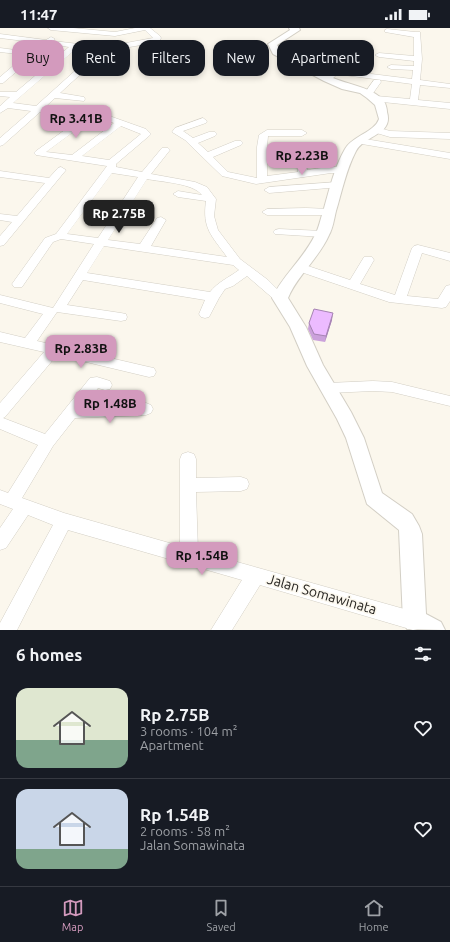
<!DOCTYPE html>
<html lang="en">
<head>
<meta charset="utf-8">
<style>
	:root { --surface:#171b24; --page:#242831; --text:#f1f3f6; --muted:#9ea1a6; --line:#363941; --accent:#d39abd }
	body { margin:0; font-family:Ubuntu,sans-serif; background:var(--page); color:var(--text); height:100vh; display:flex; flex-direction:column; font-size:15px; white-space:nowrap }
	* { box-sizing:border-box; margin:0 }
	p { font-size:13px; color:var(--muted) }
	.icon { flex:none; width:22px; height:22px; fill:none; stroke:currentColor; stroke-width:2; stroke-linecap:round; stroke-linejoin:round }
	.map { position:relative; height:602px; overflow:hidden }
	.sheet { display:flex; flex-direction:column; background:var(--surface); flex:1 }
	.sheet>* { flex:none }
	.guide { position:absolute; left:12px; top:12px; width:426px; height:36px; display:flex; gap:8px }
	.price { position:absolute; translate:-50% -34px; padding:0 9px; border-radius:8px; background:var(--accent); color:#111; font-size:13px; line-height:26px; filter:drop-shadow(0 1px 2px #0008) }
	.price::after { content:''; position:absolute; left:50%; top:24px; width:12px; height:9px; margin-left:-6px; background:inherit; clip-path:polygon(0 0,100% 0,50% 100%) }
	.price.active { background:#222; color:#fff }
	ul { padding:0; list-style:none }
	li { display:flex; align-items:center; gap:12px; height:100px; padding:0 16px }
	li+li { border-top:1px solid var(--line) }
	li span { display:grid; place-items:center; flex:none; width:112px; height:80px; border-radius:12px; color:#555 }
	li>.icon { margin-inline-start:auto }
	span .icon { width:48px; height:48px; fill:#fffc; stroke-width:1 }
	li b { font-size:17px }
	h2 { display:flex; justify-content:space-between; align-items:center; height:48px; padding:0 16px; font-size:17px }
	.chip { padding:0 14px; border-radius:12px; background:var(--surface); box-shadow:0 2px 6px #0003; font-size:14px; line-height:36px }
	.chip.active { background:var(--accent); color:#111 }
	.status { display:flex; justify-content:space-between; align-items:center; height:28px; padding:0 20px; background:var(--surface); direction:ltr }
	.status svg { height:11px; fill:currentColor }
	.tab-bar { display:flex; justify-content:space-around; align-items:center; height:56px; border-top:1px solid var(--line); background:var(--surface); font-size:11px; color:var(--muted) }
	.tab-bar a { display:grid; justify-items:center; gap:2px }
	.tab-bar .active { color:var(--accent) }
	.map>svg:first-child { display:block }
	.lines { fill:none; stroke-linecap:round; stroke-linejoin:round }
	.minor-casing { stroke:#d3cfc5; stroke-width:1 }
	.tertiary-casing { stroke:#d3cfc5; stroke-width:2 }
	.minor { fill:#fff; fill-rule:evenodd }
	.tertiary { fill:#fff; fill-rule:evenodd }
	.wall { fill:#cba1db }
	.shaded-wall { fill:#a583b2 }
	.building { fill:#ecbbff; stroke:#a583b2 }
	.labels { text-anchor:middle; stroke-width:3; stroke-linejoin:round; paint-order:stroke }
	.near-street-label { font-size:14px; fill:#252320; stroke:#fbf7ed }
</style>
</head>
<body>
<div class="status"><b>11:47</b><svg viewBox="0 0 49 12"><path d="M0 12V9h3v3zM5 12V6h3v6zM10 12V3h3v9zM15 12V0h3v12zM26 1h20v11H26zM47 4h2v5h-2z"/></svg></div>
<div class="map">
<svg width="450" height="602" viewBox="0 0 450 602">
	<rect width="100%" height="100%" fill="#fbf7ed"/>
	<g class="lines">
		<defs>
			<g id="minor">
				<path d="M48,0H73L115,4L135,0H150L160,8L161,10L159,14L106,23L60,65L84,69L85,71L84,73L55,70L45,79L87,86L100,78L104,81L101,85L146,101L151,106L149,108L116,136V139L142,144L162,120H168L170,122L151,146L195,154L207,159L216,171L214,188L218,202L240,231L268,252L286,270L284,273H276L247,248L233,258L225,261L219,270L209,289L205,290L201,289L199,286L205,272L83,252L67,277L121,285L126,286L127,289L126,292L121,293L57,284L37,313L149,339L154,340L156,344L154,348L149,349L57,327L5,389L3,390L45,406L90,350L97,349L110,353L112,357L110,361L105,362L98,360L85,378L146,375L151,377L153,381L151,385L146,387L75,390L53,418L22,470L64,485L180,518V431L182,426L188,424L194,426L196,431V450L241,449L247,451L249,456L247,461L241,463L196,464L198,523L415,584L422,586L424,593L422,600L413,602L260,557L232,602H211L242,552L68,502L17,602H0V595L53,497L28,487L6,520L0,522V500L13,481L0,476V462L8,465L38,417L0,401V375L44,324L0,314V304L25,310L43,286L0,275V267L53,280L94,216L61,211L53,214L22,259H14L12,256L45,210L56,206L107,138L36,127L34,125L36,123L81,90L40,84L3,117L0,118V110L31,83L8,80L0,85V78L10,69L0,68V64H16L69,19L49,16L3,55H0V49L26,27L0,24V20L31,24L41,15L0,10V6L46,12L51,9L55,11L53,13L104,19L153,10L145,2L115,8L51,2ZM77,20L98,22L36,78L13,75ZM95,88L114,95L72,127L46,124ZM121,98L141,106L109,132L82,128ZM112,145L138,149L98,210L67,206ZM147,151C161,154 193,155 202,167L178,163L173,166L178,169L206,173C202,201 212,208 227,229L151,218L166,192L161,189L157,190L140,216L108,212ZM104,218L233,237L239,242C228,250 218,254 210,264L87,245Z"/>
				<polygon points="387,1 415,4 420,4 422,31 420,52 450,56 450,60 420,57 418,72 450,75 450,81 373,73 372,71 376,68 410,71 412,56 344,47 343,45 347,43 412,51 413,42 391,41 387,39 391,37 414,38 414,33 379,29 375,27 379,25 414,28 414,9 385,4 385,2"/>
				<polygon points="301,16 304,16 308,18 293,32 287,32 287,28"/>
				<polygon points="343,32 366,34 370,36 366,38 348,36 330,53 324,53 324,49"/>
				<polygon points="374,52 380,52 381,54 371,68 365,68 364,66"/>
				<path d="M203,90L207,93L206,95L183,103L193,110L209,104H215L217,106L215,108L198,115L208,124L235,113H241L243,115L241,117L213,129L228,144L257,150V119L259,107L267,102H302L307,105L302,108H268L267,119V148L298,144L295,124L300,121L305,124L307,142C317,141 340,135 347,142L342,145H331L256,156L222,148L185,112L172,104L175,100Z"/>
				<polygon points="376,99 390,103 450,105 450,111 390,109 373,104 372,102 373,100"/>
				<polygon points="359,110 450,125 450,131 356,115 354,113"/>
				<polygon points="61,139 66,142 4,217 0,218 0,208 12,194 0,192 0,186 17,188 45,155 0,149 0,143 49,150 58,140"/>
				<polygon points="337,154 341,155 342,157 341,159 269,165 264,162 269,159"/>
				<polygon points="306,180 330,181 335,184 330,187 267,187 262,184 267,181"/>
				<polygon points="279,201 323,203 329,206 323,209 275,206 273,204 275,202"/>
				<polygon points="418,217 450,225 450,233 422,225 407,268 438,271 446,258 450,257 450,273 446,279 442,280 389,274 298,243 296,240 298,237 302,236 350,252 364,229 372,229 374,232 360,256 395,267 412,220 414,218"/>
				<polygon points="373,353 392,354 450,368 450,378 392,364 373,363 329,365 324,364 322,360 324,356 329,355"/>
			</g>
			<path id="tertiary" d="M289,0H299L300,2L277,17L280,22C297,31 314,41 331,49C347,57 375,59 385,75C386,78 387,81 387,84C394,107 364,107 356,123C346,142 342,163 336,183C334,191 333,200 329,207C319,230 297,248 288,270L306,299L323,337L351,384L364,410L382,465L412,486L419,498L422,506L426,586L441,594L445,602L407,601L403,593L399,502L367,476L346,410L337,391L307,338L290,299L272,270C283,247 304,230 315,207C319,200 320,192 323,184C329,163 334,140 345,121C352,108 375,104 379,91L375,77L367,70L360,65L342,61L324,53L273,26L268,16L290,2Z"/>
		</defs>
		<use href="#minor" class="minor-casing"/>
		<use href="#tertiary" class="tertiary-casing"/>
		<use href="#minor" class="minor"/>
		<use href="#tertiary" class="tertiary"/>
	</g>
	<polygon class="wall" points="332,292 325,314 313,312 308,301 309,295"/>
	<polygon class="shaded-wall" points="333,285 332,292 325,314 326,308"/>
	<polygon class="building" points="314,281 333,285 326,308 314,306 309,295"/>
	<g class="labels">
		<g class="near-street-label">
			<text transform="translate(322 566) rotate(16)" y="5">Jalan Somawinata</text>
		</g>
	</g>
</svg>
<b class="price" style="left:76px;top:111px">Rp 3.41B</b>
<b class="price" style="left:302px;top:148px">Rp 2.23B</b>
<b class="price active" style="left:119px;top:206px">Rp 2.75B</b>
<b class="price" style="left:81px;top:341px">Rp 2.83B</b>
<b class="price" style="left:110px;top:396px">Rp 1.48B</b>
<b class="price" style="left:202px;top:548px">Rp 1.54B</b>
<div class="guide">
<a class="chip active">Buy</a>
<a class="chip">Rent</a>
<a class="chip">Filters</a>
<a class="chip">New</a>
<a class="chip">Apartment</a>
</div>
</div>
<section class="sheet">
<h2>6 homes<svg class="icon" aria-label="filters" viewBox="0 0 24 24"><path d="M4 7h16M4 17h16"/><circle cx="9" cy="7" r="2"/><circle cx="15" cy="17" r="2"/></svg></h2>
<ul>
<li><span style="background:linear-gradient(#dfe7d0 65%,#7fa58c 0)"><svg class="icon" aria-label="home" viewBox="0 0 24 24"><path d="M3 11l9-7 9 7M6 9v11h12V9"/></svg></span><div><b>Rp 2.75B</b><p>3 rooms · 104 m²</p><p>Apartment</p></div><svg class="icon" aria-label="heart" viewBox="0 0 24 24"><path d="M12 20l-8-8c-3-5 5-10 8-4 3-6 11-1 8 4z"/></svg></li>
<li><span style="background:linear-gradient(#c9d6e8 75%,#7fa58c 0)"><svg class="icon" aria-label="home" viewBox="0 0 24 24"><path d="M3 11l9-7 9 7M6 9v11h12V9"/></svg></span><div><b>Rp 1.54B</b><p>2 rooms · 58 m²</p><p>Jalan Somawinata</p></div><svg class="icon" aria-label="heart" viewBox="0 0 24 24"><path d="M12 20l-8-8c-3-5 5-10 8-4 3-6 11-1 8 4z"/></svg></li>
</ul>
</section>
<nav class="tab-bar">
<a class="active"><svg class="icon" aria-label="map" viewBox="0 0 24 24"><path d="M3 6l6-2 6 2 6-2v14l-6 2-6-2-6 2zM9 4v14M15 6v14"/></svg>Map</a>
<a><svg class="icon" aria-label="saved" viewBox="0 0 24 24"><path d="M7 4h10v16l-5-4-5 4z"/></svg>Saved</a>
<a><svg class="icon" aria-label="home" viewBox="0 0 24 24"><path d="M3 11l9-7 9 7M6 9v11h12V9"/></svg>Home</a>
</nav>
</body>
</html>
